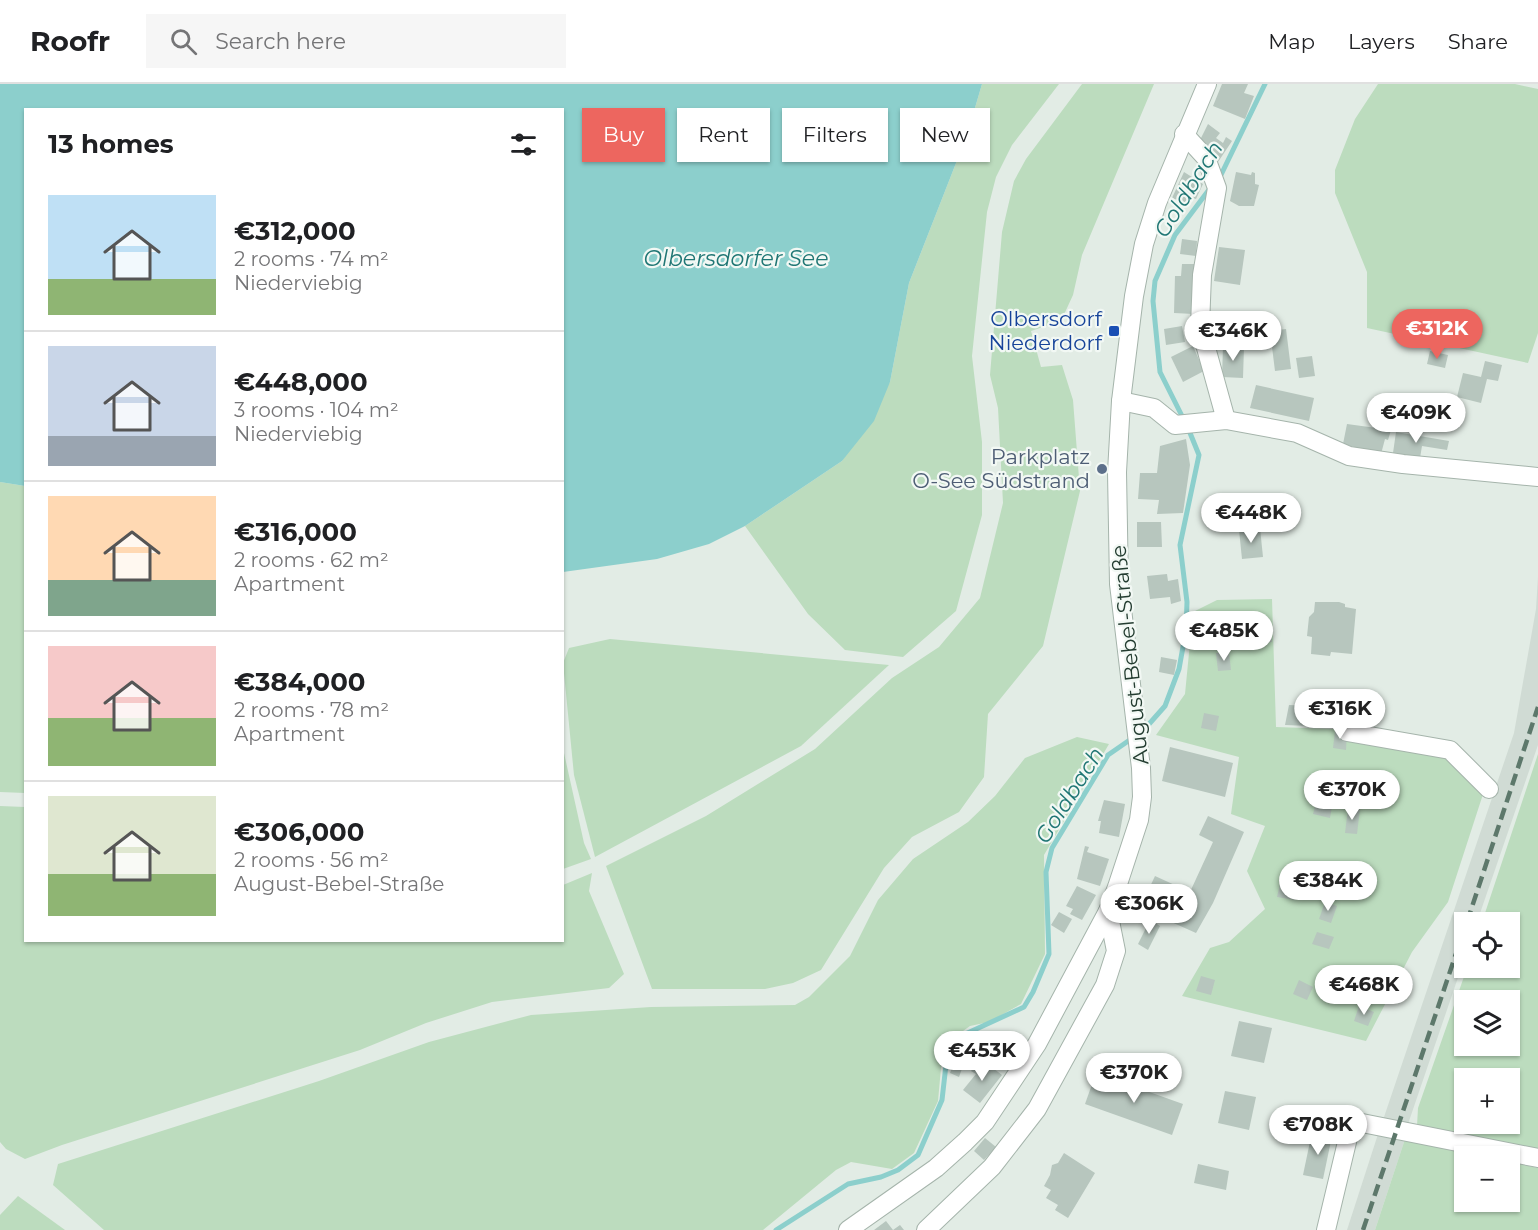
<!DOCTYPE html>
<html lang="en">
<head>
<meta charset="utf-8">
<style>
	:root { --surface:#fff; --page:#f6f6f6; --text:#202124; --muted:#757577; --line:#e0e0e0; --accent:#ed665f }
	body { margin:0; font-family:Montserrat,sans-serif; background:var(--page); color:var(--text); height:100vh; display:flex; flex-direction:column; font-size:22px; white-space:nowrap }
	* { box-sizing:border-box; margin:0 }
	p { font-size:20px; color:var(--muted) }
	.icon { flex:none; width:33px; height:33px; fill:none; stroke:currentColor; stroke-width:2; stroke-linecap:round; stroke-linejoin:round }
	.map { position:relative; flex:1; overflow:hidden }
	.details { position:absolute; left:24px; top:24px; width:540px; height:834px; display:flex; flex-direction:column; background:var(--surface); border-radius:0px; box-shadow:0 2px 4px #0004 }
	.details>* { flex:none }
	.guide { position:absolute; left:582px; top:24px; width:570px; height:54px; display:flex; gap:12px }
	.fabs { position:absolute; left:1454px; top:828px; display:grid; gap:12px }
	.fabs a { display:grid; place-items:center; width:66px; height:66px; border-radius:0px; background:var(--surface); box-shadow:0 2px 4px #0004; font-size:30px }
	.price { position:absolute; translate:-50% -51px; padding:0 14px; border-radius:21px; background:#fff; color:#222; font-size:20px; line-height:39px; filter:drop-shadow(0 2px 3px #0008) }
	.price::after { content:''; position:absolute; left:50%; top:36px; width:18px; height:14px; margin-left:-9px; background:inherit; clip-path:polygon(0 0,100% 0,50% 100%) }
	.price.active { background:var(--accent); color:#fff }
	ul { padding:0; list-style:none }
	li { display:flex; align-items:center; gap:18px; height:150px; padding:0 24px }
	li+li { border-top:2px solid var(--line) }
	li span { display:grid; place-items:center; flex:none; width:168px; height:120px; border-radius:0px; color:#555 }
	li>.icon { margin-inline-start:auto }
	span .icon { width:72px; height:72px; fill:#fffc; stroke-width:1 }
	li b { font-size:26px }
	h2 { display:flex; justify-content:space-between; align-items:center; height:72px; padding:0 24px; font-size:26px }
	.chip { padding:0 21px; border-radius:0px; background:var(--surface); box-shadow:0 2px 4px #0004; font-size:21px; line-height:54px }
	.chip.active { background:var(--accent); color:#fff }
	header { display:flex; align-items:center; gap:36px; box-sizing:border-box; height:84px; padding:0 30px; background:var(--surface); border-bottom:2px solid var(--line) }
	header strong { font-size:28px }
	nav { display:flex; gap:33px; margin-inline-start:auto; font-size:21px }
	.search { width:420px; height:54px; background:var(--page); display:flex; align-items:center; gap:15px; box-sizing:border-box; padding:0 21px; border-radius:0px; color:var(--muted); font-size:22px }
	.map>svg:first-child { display:block }
	.built { fill:#d0dbd4 }
	.green { fill:#bcdcbe; fill-rule:evenodd }
	.water { fill:#8ccfcc }
	.lines { fill:none; stroke-linecap:round; stroke-linejoin:round }
	.stream { stroke:#8ccfcc; stroke-width:5 }
	.building { fill:#b7c6be }
	.minor-casing { stroke:#a5b4ab; stroke-width:20 }
	.minor { stroke:#fff; stroke-width:18 }
	.rail { stroke:#5d786b; stroke-width:4.5; stroke-dasharray:12 6; stroke-linecap:butt }
	.transit-dot { fill:#1a4fb4; stroke:#f2f8f4; stroke-width:2 }
	.service-dot { fill:#5c6f8a; stroke:#f2f8f4; stroke-width:2 }
	.labels { text-anchor:middle; stroke-width:4.5; stroke-linejoin:round; paint-order:stroke }
	.transit-label { font-size:21px; fill:#164399; stroke:#f2f8f4; text-anchor:end }
	.service-label { font-size:21px; fill:#4e5e75; stroke:#f2f8f4; text-anchor:end }
	.street-label { font-size:21px; fill:#233c30; stroke:#f2f8f4 }
	.water-label { font-size:22px; font-style:italic; fill:#1f7674; stroke:#f2f8f4 }
</style>
</head>
<body>
<header>
<strong>Roofr</strong>
<div class="search"><svg class="icon" aria-label="search" viewBox="0 0 24 24"><circle cx="10" cy="10" r="6"/><path d="M15 15l6 6"/></svg>Search here</div>
<nav><a>Map</a><a>Layers</a><a>Share</a></nav>
</header>
<div class="map">
<svg width="1538" height="1146" viewBox="0 0 1538 1146">
	<rect width="100%" height="100%" fill="#e2ece5"/>
	<g class="built">
		<polygon points="1538,493 1538,661 1477,838 1464,838 1464,876 1407,1043 1383,1036 1514,649 1536,525"/>
		<polygon points="1379,1047 1405,1055 1375,1146 1347,1146"/>
	</g>
	<g class="green">
		<polygon points="982,0 1059,0 1012,61 996,93 987,128 972,272 982,358 982,431 956,527 903,573 845,566 808,530 745,442 842,377 890,298 909,199 967,51"/>
		<polygon points="1082,0 1154,0 1082,171 1073,211 1061,237 1031,247 1041,283 1062,281 1073,316 1080,407 1043,562 988,630 984,693 959,728 912,753 884,784 821,886 793,899 765,905 652,905 606,782 706,732 815,665 892,594 939,563 980,514 1003,419 998,324 990,291 1002,148 1014,97 1026,75"/>
		<polygon points="1378,0 1515,0 1538,5 1538,249 1528,279 1367,244 1367,188 1335,109 1335,86 1355,35"/>
		<polygon points="0,398 25,402 25,709 0,708"/>
		<polygon points="1272,515 1276,643 1360,646 1450,666 1485,704 1448,818 1412,868 1366,957 1182,912 1210,864 1229,858 1265,825 1247,787 1265,742 1231,730 1239,673 1156,651 1185,610 1193,528 1217,516"/>
		<polygon points="610,555 889,581 801,662 595,773 574,691 563,579 569,564"/>
		<polygon points="1077,653 1109,660 1044,771 1045,870 1021,920 989,938 970,942 956,952 942,973 938,1017 914,1069 892,1085 851,1078 836,1086 763,1146 104,1146 53,1101 58,1080 319,997 429,958 531,931 651,923 795,921 809,913 850,872 878,816 913,775 968,738 995,712 1025,674"/>
		<polygon points="562,660 584,759 591,775 563,785"/>
		<path d="M1538,670V1068L1417,1042L1418,1024L1467,884H1509V838H1482ZM1464,916H1509V962H1464ZM1464,994H1509V1040H1464Z"/>
		<polygon points="0,722 25,723 26,856 562,856 563,801 592,789 589,807 624,890 609,904 492,918 426,939 360,966 62,1061 25,1075 6,1065 0,1058"/>
		<polygon points="1405,1055 1485,1072 1464,1072 1464,1118 1509,1118 1509,1078 1538,1084 1538,1146 1375,1146"/>
		<polygon points="18,1112 65,1146 0,1146 0,1131"/>
	</g>
	<polygon class="water" points="0,0 982,0 967,51 909,199 890,298 874,337 842,377 745,442 709,460 657,475 563,488 562,26 26,26 25,402 0,398"/>
	<g class="lines">
		<g class="stream">
			<polyline points="1219,95 1265,0"/>
			<polyline points="1184,336 1160,288 1153,217 1155,197 1175,151 1211,103"/>
			<polyline points="1142,648 1165,622 1179,585 1186,546 1187,518 1180,461 1199,371 1188,344"/>
			<polyline points="776,1146 848,1100 881,1093 898,1086 918,1071 942,1016 947,972 961,952 1024,923 1033,908 1049,870 1046,788 1052,764 1108,671 1134,653"/>
		</g>
	</g>
	<g class="building">
		<polygon points="1222,0 1248,0 1244,9 1254,12 1245,35 1213,22"/>
		<polygon points="1208,40 1220,49 1216,54 1223,59 1226,53 1232,57 1218,78 1200,56"/>
		<polygon points="1184,88 1203,100 1196,115 1193,114 1189,120 1172,114"/>
		<polygon points="1236,88 1251,91 1252,88 1255,89 1255,100 1259,101 1254,122 1239,122 1230,117"/>
		<polygon points="1182,155 1197,157 1196,172 1180,170"/>
		<polygon points="1219,163 1245,166 1240,201 1214,197"/>
		<polygon points="1182,180 1196,180 1194,230 1174,229 1175,192 1181,192"/>
		<polygon points="1264,241 1264,255 1231,256 1231,242"/>
		<polygon points="1182,242 1185,258 1166,261 1164,245"/>
		<polygon points="1286,245 1291,285 1275,287 1270,247"/>
		<polygon points="1241,260 1244,263 1243,294 1222,293 1223,262 1241,262"/>
		<polygon points="1193,262 1204,287 1183,298 1171,273"/>
		<polygon points="1430,267 1448,271 1445,284 1427,280"/>
		<polygon points="1312,272 1315,292 1299,294 1296,274"/>
		<polygon points="1485,277 1502,281 1498,297 1487,295 1481,319 1457,313 1463,289 1481,293"/>
		<polygon points="1256,301 1314,314 1309,337 1250,324"/>
		<polygon points="1347,340 1391,346 1388,356 1385,355 1381,370 1343,360"/>
		<polygon points="1396,348 1449,357 1447,366 1422,362 1420,374 1393,369"/>
		<polygon points="1186,355 1190,381 1183,429 1157,430 1159,416 1138,415 1140,389 1157,389 1160,362"/>
		<polygon points="1137,438 1161,438 1162,463 1137,463"/>
		<polygon points="1260,444 1263,473 1242,475 1239,446"/>
		<polygon points="1167,490 1168,497 1178,495 1181,517 1171,520 1170,513 1150,515 1147,492"/>
		<polygon points="1315,518 1339,518 1345,520 1345,523 1356,525 1352,570 1331,568 1330,572 1311,570 1312,553 1307,552 1309,533 1314,528"/>
		<polygon points="1271,546 1272,558 1253,559 1252,547"/>
		<polygon points="1229,568 1231,586 1218,587 1216,569"/>
		<polygon points="1161,573 1177,576 1174,591 1159,588"/>
		<polygon points="1289,621 1334,623 1336,636 1333,636 1333,643 1285,641"/>
		<polygon points="1204,629 1219,632 1216,647 1201,644"/>
		<polygon points="1335,647 1347,648 1346,666 1333,664"/>
		<polygon points="1170,663 1233,679 1225,713 1162,697"/>
		<polygon points="1311,705 1322,706 1321,722 1332,723 1330,734 1313,730 1316,719 1309,719"/>
		<polygon points="1104,716 1125,720 1119,753 1099,749 1101,737 1098,737"/>
		<polygon points="1348,724 1360,725 1357,750 1345,749"/>
		<polygon points="1208,732 1244,748 1213,819 1196,849 1140,824 1155,792 1190,808 1213,758 1199,751"/>
		<polygon points="1085,762 1089,763 1087,768 1109,775 1100,802 1077,795"/>
		<polygon points="1280,800 1297,804 1295,816 1277,813"/>
		<polygon points="1077,802 1096,811 1082,836 1070,830 1073,825 1066,822"/>
		<polygon points="1325,818 1337,822 1331,839 1319,835"/>
		<polygon points="1059,828 1072,835 1064,849 1051,841"/>
		<polygon points="1150,836 1160,842 1148,866 1138,860"/>
		<polygon points="1317,848 1334,853 1329,865 1312,860"/>
		<polygon points="1201,892 1215,896 1211,911 1196,907"/>
		<polygon points="1299,896 1313,903 1307,916 1293,910"/>
		<polygon points="1359,922 1374,928 1368,942 1354,937"/>
		<polygon points="1239,937 1272,944 1264,979 1231,972"/>
		<polygon points="979,947 991,956 978,974 965,965"/>
		<polygon points="958,967 967,971 959,993 950,989"/>
		<polygon points="985,978 1002,991 980,1019 963,1006 976,990 971,987 975,982 979,985"/>
		<polygon points="1096,989 1183,1020 1172,1051 1085,1020"/>
		<polygon points="1225,1007 1256,1013 1249,1046 1218,1039"/>
		<polygon points="1312,1048 1332,1052 1323,1095 1303,1091"/>
		<polygon points="985,1054 996,1063 984,1076 974,1067"/>
		<polygon points="1064,1069 1095,1089 1068,1134 1055,1126 1058,1121 1046,1114 1051,1106 1044,1102 1050,1091 1052,1081 1058,1079"/>
		<polygon points="1198,1080 1229,1087 1226,1106 1194,1099"/>
		<polygon points="886,1137 893,1146 900,1141 904,1146 874,1146"/>
	</g>
	<g class="lines">
		<defs>
			<g id="minor">
				<polyline points="1184,50 1206,74 1217,104 1202,191 1200,242 1226,336"/>
				<polyline points="1121,317 1154,324 1175,341 1226,336 1297,349 1349,372 1403,380 1538,393"/>
				<polyline points="1347,648 1450,666 1489,705"/>
				<polyline points="848,1146 936,1084 965,1058 985,1038 1037,960 1108,827 1117,803 1139,736 1142,713 1141,684 1119,500 1117,388 1121,317 1134,212 1144,160 1157,119 1207,0"/>
				<polyline points="926,1146 992,1083 1037,1025 1105,901 1116,867 1108,827"/>
				<polyline points="1326,1146 1352,1037 1538,1074"/>
			</g>
		</defs>
		<use href="#minor" class="minor-casing"/>
		<use href="#minor" class="minor"/>
		<g class="rail">
			<polyline points="1467,838 1538,623"/>
			<polyline points="1363,1146 1464,846"/>
		</g>
	</g>
	<rect class="transit-dot" x="1108" y="241" width="12" height="12" rx="3"/>
	<circle class="service-dot" cx="1102" cy="385" r="6"/>
	<g class="labels">
		<g class="transit-label">
			<text x="1102" y="242">Olbersdorf<tspan x="1102" dy="24">Niederdorf</tspan></text>
		</g>
		<g class="service-label">
			<text x="1090" y="380">Parkplatz<tspan x="1090" dy="24">O-See Südstrand</tspan></text>
		</g>
		<g class="street-label">
			<text transform="translate(1130 571) rotate(-96)" y="7">August-Bebel-Straße</text>
		</g>
		<g class="water-label">
			<text transform="translate(1188 105) rotate(-58)" y="8">Goldbach</text>
			<text x="736" y="182">Olbersdorfer See</text>
			<text transform="translate(1069 711) rotate(-58)" y="8">Goldbach</text>
		</g>
	</g>
</svg>
<div class="fabs">
<a><svg class="icon" aria-label="locate" viewBox="0 0 24 24"><circle cx="12" cy="12" r="6"/><path d="M12 2v4M12 18v4M2 12h4M18 12h4"/></svg></a>
<a><svg class="icon" aria-label="layers" viewBox="0 0 24 24"><path d="M12 4l9 5-9 5-9-5zM3 14l9 5 9-5"/></svg></a>
<a>+</a>
<a>−</a>
</div>
<b class="price active" style="left:1437px;top:276px">€312K</b>
<b class="price" style="left:1233px;top:278px">€346K</b>
<b class="price" style="left:1416px;top:360px">€409K</b>
<b class="price" style="left:1251px;top:460px">€448K</b>
<b class="price" style="left:1224px;top:578px">€485K</b>
<b class="price" style="left:1340px;top:656px">€316K</b>
<b class="price" style="left:1352px;top:737px">€370K</b>
<b class="price" style="left:1328px;top:828px">€384K</b>
<b class="price" style="left:1149px;top:851px">€306K</b>
<b class="price" style="left:1364px;top:932px">€468K</b>
<b class="price" style="left:982px;top:998px">€453K</b>
<b class="price" style="left:1134px;top:1020px">€370K</b>
<b class="price" style="left:1318px;top:1072px">€708K</b>
<div class="guide">
<a class="chip active">Buy</a>
<a class="chip">Rent</a>
<a class="chip">Filters</a>
<a class="chip">New</a>
</div>
<section class="details">
<h2>13 homes<svg class="icon" aria-label="filters" viewBox="0 0 24 24"><path d="M4 7h16M4 17h16"/><circle cx="9" cy="7" r="2"/><circle cx="15" cy="17" r="2"/></svg></h2>
<ul>
<li><span style="background:linear-gradient(#bfe0f5 70%,#8fb573 0)"><svg class="icon" aria-label="home" viewBox="0 0 24 24"><path d="M3 11l9-7 9 7M6 9v11h12V9"/></svg></span><div><b>€312,000</b><p>2 rooms · 74 m²</p><p>Niederviebig</p></div></li>
<li><span style="background:linear-gradient(#c9d6e8 75%,#9aa5b1 0)"><svg class="icon" aria-label="home" viewBox="0 0 24 24"><path d="M3 11l9-7 9 7M6 9v11h12V9"/></svg></span><div><b>€448,000</b><p>3 rooms · 104 m²</p><p>Niederviebig</p></div></li>
<li><span style="background:linear-gradient(#ffd9b3 70%,#7fa58c 0)"><svg class="icon" aria-label="home" viewBox="0 0 24 24"><path d="M3 11l9-7 9 7M6 9v11h12V9"/></svg></span><div><b>€316,000</b><p>2 rooms · 62 m²</p><p>Apartment</p></div></li>
<li><span style="background:linear-gradient(#f6c9c9 60%,#8fb573 0)"><svg class="icon" aria-label="home" viewBox="0 0 24 24"><path d="M3 11l9-7 9 7M6 9v11h12V9"/></svg></span><div><b>€384,000</b><p>2 rooms · 78 m²</p><p>Apartment</p></div></li>
<li><span style="background:linear-gradient(#dfe7d0 65%,#8fb573 0)"><svg class="icon" aria-label="home" viewBox="0 0 24 24"><path d="M3 11l9-7 9 7M6 9v11h12V9"/></svg></span><div><b>€306,000</b><p>2 rooms · 56 m²</p><p>August-Bebel-Straße</p></div></li>
</ul>
</section>
</div>
</body>
</html>
